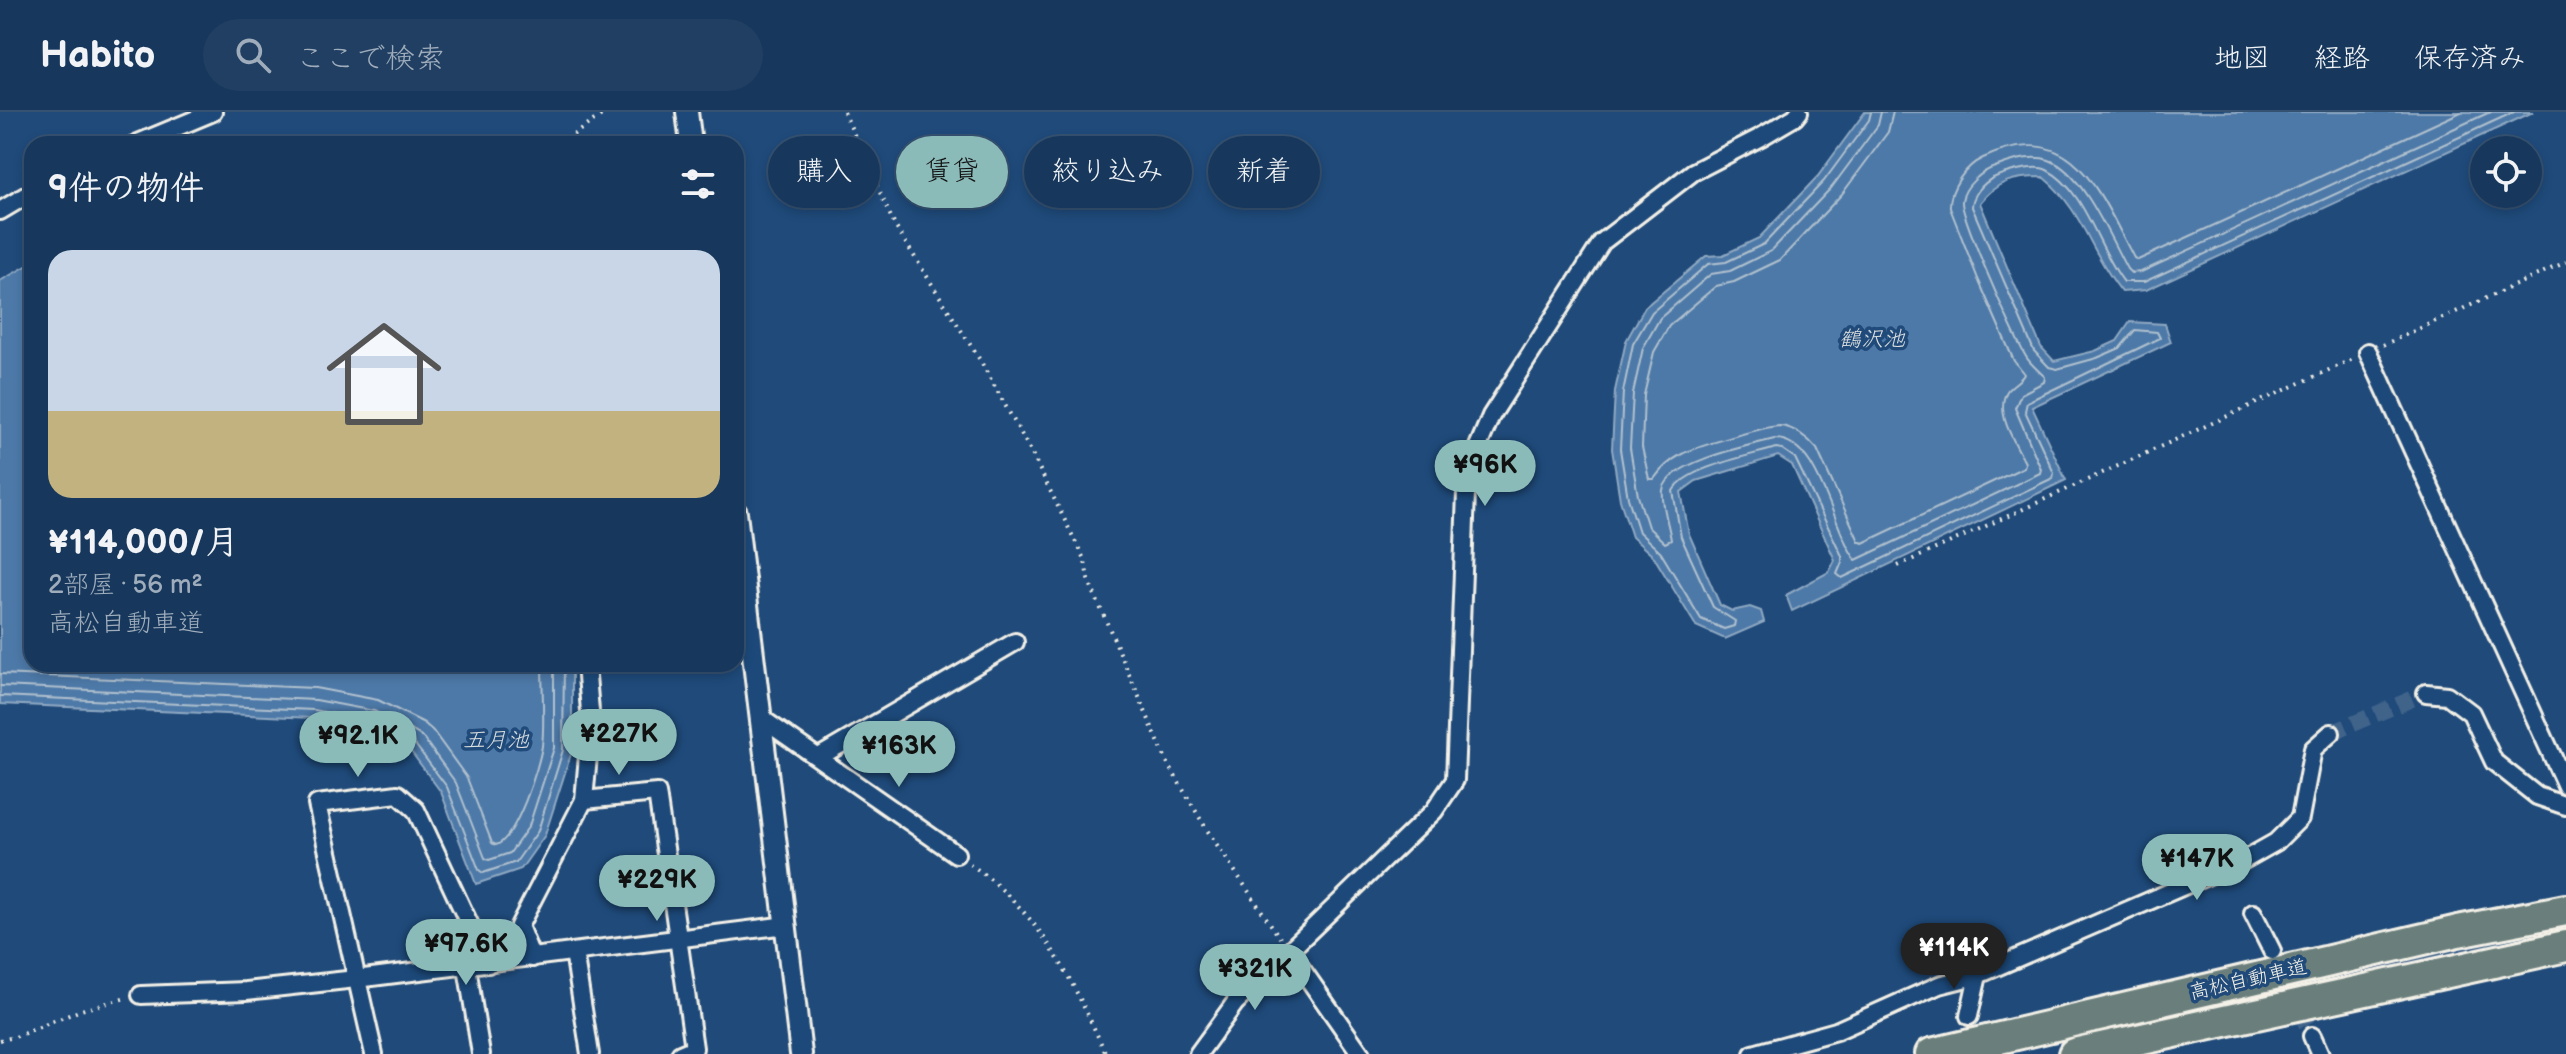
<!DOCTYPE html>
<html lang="ja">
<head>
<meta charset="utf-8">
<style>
	:root { --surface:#17385c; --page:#203f62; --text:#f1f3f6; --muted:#9eacbb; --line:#365272; --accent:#8bbbb9 }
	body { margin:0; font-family:"Balsamiq Sans","Klee One",sans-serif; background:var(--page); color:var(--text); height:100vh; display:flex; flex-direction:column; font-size:30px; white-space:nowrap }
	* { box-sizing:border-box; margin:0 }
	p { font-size:26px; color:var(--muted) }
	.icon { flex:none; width:44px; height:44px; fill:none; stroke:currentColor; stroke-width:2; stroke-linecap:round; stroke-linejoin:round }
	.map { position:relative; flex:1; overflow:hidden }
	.sheet { position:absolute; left:24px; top:24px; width:720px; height:536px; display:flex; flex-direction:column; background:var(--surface); border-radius:24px; box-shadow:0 4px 12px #0003,0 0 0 2px var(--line) }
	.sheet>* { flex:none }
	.banner { position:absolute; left:768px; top:24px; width:760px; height:72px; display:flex; gap:16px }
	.controls { position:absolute; left:2470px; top:24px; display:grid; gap:16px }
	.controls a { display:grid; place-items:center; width:72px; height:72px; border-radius:50%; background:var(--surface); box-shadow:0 4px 12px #0003,0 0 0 2px var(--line); font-size:40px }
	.price { position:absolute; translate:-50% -68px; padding:0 18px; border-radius:28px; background:var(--accent); color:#111; font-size:26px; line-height:52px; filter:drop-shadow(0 2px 4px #0008) }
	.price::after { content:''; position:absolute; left:50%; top:48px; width:24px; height:18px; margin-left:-12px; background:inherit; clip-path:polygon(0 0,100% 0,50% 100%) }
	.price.current { background:#222; color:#fff }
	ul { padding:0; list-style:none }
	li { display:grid; align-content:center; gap:16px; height:424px; padding:0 24px }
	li+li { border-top:2px solid var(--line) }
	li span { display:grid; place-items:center; height:248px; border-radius:24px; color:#555 }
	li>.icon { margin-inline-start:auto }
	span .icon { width:144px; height:144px; fill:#fffc; stroke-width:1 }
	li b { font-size:34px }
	h2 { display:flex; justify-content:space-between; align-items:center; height:96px; padding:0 24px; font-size:34px }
	.pill { padding:0 28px; border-radius:36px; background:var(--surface); box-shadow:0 4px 12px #0003,0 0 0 2px var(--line); font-size:28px; line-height:72px }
	.pill.current { background:var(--accent); color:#111 }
	header { display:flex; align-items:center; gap:48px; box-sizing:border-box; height:112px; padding:0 40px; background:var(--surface); border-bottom:2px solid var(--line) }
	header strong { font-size:38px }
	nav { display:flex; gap:44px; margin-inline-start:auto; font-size:28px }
	.search { width:560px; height:72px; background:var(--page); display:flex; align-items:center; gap:20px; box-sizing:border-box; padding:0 28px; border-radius:44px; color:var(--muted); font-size:30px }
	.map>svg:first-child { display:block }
	.water { fill:#4d79a8; stroke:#90a9c2; stroke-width:2 }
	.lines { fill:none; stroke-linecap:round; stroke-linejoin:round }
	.shore { stroke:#b1c1ce; stroke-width:2 }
	.minor-tunnel { stroke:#3f638a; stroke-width:16; stroke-dasharray:16 8; stroke-linecap:butt }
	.minor-casing { stroke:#f4f1e8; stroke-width:22 }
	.tertiary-casing { stroke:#f4f1e8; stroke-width:26 }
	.motorway-casing { stroke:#f4f1e8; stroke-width:36 }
	.path { stroke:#f4f1e8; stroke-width:4; stroke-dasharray:2 6; stroke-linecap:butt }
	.minor { stroke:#1f4a7a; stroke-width:16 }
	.tertiary { stroke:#1f4a7a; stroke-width:20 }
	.motorway { stroke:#6b7f7c; stroke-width:30 }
	.labels { text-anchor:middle; stroke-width:7; stroke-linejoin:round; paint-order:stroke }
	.street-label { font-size:20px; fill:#f4f1e8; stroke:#1f4a7a }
	.water-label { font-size:22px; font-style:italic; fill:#dbdfde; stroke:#1f4a7a }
</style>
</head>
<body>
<header>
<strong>Habito</strong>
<div class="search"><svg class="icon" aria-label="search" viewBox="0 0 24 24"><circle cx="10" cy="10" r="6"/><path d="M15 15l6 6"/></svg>ここで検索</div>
<nav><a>地図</a><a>経路</a><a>保存済み</a></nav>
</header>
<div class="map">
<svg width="2566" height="942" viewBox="0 0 2566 942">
	<rect width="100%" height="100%" fill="#1f4a7a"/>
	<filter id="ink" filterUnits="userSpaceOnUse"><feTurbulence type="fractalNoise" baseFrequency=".0125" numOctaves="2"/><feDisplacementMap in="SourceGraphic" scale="16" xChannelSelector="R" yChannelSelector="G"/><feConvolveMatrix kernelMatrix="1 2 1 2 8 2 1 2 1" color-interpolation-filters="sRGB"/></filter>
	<g filter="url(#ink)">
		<g class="water">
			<path d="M1865,0H2533L2146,178L2122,180C2090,141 2084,99 2043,65C2014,65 1998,68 1980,91L2041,235L2054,249L2095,239L2117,229L2130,210L2165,212L2171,230L2032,295L2066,368L1792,499L1786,483L1829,460L1835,448L1792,353L1778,344L1696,369L1681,380L1689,422L1720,493L1732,499L1750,495L1761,499L1764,510L1725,527L1696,514L1654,445L1632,425L1620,388L1612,337L1615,279L1626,229L1645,195L1706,144L1723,143L1759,126L1818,64Z"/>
			<polygon points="32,151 32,552 572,552 572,639 545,723 521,757 476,772 441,680 409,637 368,616 313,606 0,592 0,169"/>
		</g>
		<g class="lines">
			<g class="shore">
				<path d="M1871,0L1869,8L1824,69L1764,132L1726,150L1708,152L1652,200L1633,232L1623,280L1620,337L1628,386L1639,420L1661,441L1701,507L1724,517L1734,514L1735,509L1713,495L1681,425L1673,379C1686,355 1750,344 1776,336L1782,337L1795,346L1842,444V450L1837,462L1842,466L2053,366L2054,361L2025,299L2027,290L2160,226L2157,220L2135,218L2120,236L2097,246L2057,257L2049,255L2034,239L1972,95C1972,84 1983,71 1993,66C2005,60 2035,52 2047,58C2086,78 2098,138 2124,170H2144L2514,0"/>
				<path d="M1881,0L1878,13L1832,75L1771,139L1730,159L1711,162L1660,206L1643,236L1633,281L1630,336L1638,384L1648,415L1665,431L1671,428C1669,413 1661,392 1663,378C1668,350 1750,333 1775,327C1820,327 1832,418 1856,448L2040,361L2041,357L2015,296L2021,282L2044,270L2045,265C2038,258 2029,251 2025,243C2014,223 1960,104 1962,89C1964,74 1982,59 1995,55C2010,49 2033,42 2049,48C2083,60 2110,126 2127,157L2131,161L2141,160L2490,0"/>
				<path d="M1893,0L1888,20L1842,82L1780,148L1734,170L1716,174L1669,214L1654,240L1644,283L1642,335L1649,367H1654C1661,357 1671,348 1682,342C1696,335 1765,314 1780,314C1794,315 1809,327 1817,337L1859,429L1863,431L2024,355L2025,351C2016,331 1994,302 2007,279C2012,272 2021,269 2024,262L2014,249L1978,167L1950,96C1949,77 1965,54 1983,46C2073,4 2099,80 2134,146L2138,148L2461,0"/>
				<path d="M0,562L315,576L378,588L424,611L433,619L467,666L492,731L496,733C516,727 539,655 542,634C545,607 542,579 542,552"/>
				<polyline points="0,574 316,588 374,599 418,622 424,627 456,671 485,746 489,748 510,741 529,714 554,636 554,552"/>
				<polyline points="0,584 314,598 371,609 414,631 447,675 479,758 483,761 516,750 538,719 563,638 564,552"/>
			</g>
			<g class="minor-tunnel">
				<polyline points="2331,621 2426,581"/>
				<polyline points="2279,855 2312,924"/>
			</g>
			<defs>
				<g id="minor">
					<polyline points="136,32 213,0"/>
					<polyline points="0,99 32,80"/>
					<polyline points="2368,240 2566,674"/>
					<polyline points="2426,581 2447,583 2471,601 2494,650 2537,684 2566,694"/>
					<polyline points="761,606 956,742"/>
					<polyline points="819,645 1015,530"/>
					<polyline points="584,688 657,681 694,936 680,942"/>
					<polyline points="2253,801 2272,839"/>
					<polyline points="1289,839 1361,942"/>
					<polyline points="574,840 590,942"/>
					<polyline points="532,846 519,814 584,688 591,611 586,552"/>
					<polyline points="467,855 481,942"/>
					<polyline points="141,883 246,879 356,867 787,813"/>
					<polyline points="1969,904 1978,863"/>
					<polyline points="2312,924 2320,942"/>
					<polyline points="374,942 317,692 398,682 416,698 488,852"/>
					<polyline points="1198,942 1235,891 1434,699 1455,668 1466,381 1472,349 1491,304 1602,130 1693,60 1761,25 1795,5 1799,0"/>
					<polyline points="1753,942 1836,919 1939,873 1978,863 2244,748 2276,730 2300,706 2313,637 2331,621"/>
				</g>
				<g id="tertiary">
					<polyline points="687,0 691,32"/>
					<polyline points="736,401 801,942"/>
				</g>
				<g id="motorway">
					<polyline points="1931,942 2458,819 2566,798"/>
					<polyline points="2074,942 2566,834"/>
				</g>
			</defs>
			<use href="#minor" class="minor-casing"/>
			<use href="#tertiary" class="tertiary-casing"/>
			<use href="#motorway" class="motorway-casing"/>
			<g class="path">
				<polyline points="844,0 895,114 980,248 1030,338 1085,449 1088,467 1168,652 1207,718 1280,826"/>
				<polyline points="560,32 606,0"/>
				<polyline points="2383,233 2566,150"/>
				<polyline points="1898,454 2353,247"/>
				<path d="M970,752C1043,804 1070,864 1106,942"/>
				<polyline points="0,928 15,925 81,898 126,886"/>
			</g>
			<use href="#minor" class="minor"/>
			<use href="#tertiary" class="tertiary"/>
			<use href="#motorway" class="motorway"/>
		</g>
	</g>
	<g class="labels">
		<g class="street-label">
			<text transform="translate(2248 867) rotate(-13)" y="7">高松自動車道</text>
		</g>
		<g class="water-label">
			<text x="1872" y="234">鶴沢池</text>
			<text x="496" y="635">五月池</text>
		</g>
	</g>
</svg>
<div class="controls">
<a><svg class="icon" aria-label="locate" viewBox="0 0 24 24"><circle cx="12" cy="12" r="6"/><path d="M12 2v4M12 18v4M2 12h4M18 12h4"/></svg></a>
</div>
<b class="price" style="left:1485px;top:396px">¥96K</b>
<b class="price" style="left:619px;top:665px">¥227K</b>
<b class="price" style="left:358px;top:667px">¥92.1K</b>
<b class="price" style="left:899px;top:677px">¥163K</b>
<b class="price" style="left:2197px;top:790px">¥147K</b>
<b class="price" style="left:657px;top:811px">¥229K</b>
<b class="price" style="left:466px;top:875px">¥97.6K</b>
<b class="price current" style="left:1954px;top:879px">¥114K</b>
<b class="price" style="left:1255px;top:900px">¥321K</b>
<div class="banner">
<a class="pill">購入</a>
<a class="pill current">賃貸</a>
<a class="pill">絞り込み</a>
<a class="pill">新着</a>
</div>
<section class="sheet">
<h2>9件の物件<svg class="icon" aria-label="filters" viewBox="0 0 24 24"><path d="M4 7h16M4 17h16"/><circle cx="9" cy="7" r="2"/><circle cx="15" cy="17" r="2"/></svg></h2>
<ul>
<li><span style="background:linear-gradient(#c9d6e8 65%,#c2b280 0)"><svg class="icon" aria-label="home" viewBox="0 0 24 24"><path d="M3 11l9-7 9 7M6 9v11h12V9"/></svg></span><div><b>¥114,000/月</b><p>2部屋 · 56 m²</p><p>高松自動車道</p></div></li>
</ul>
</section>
</div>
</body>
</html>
